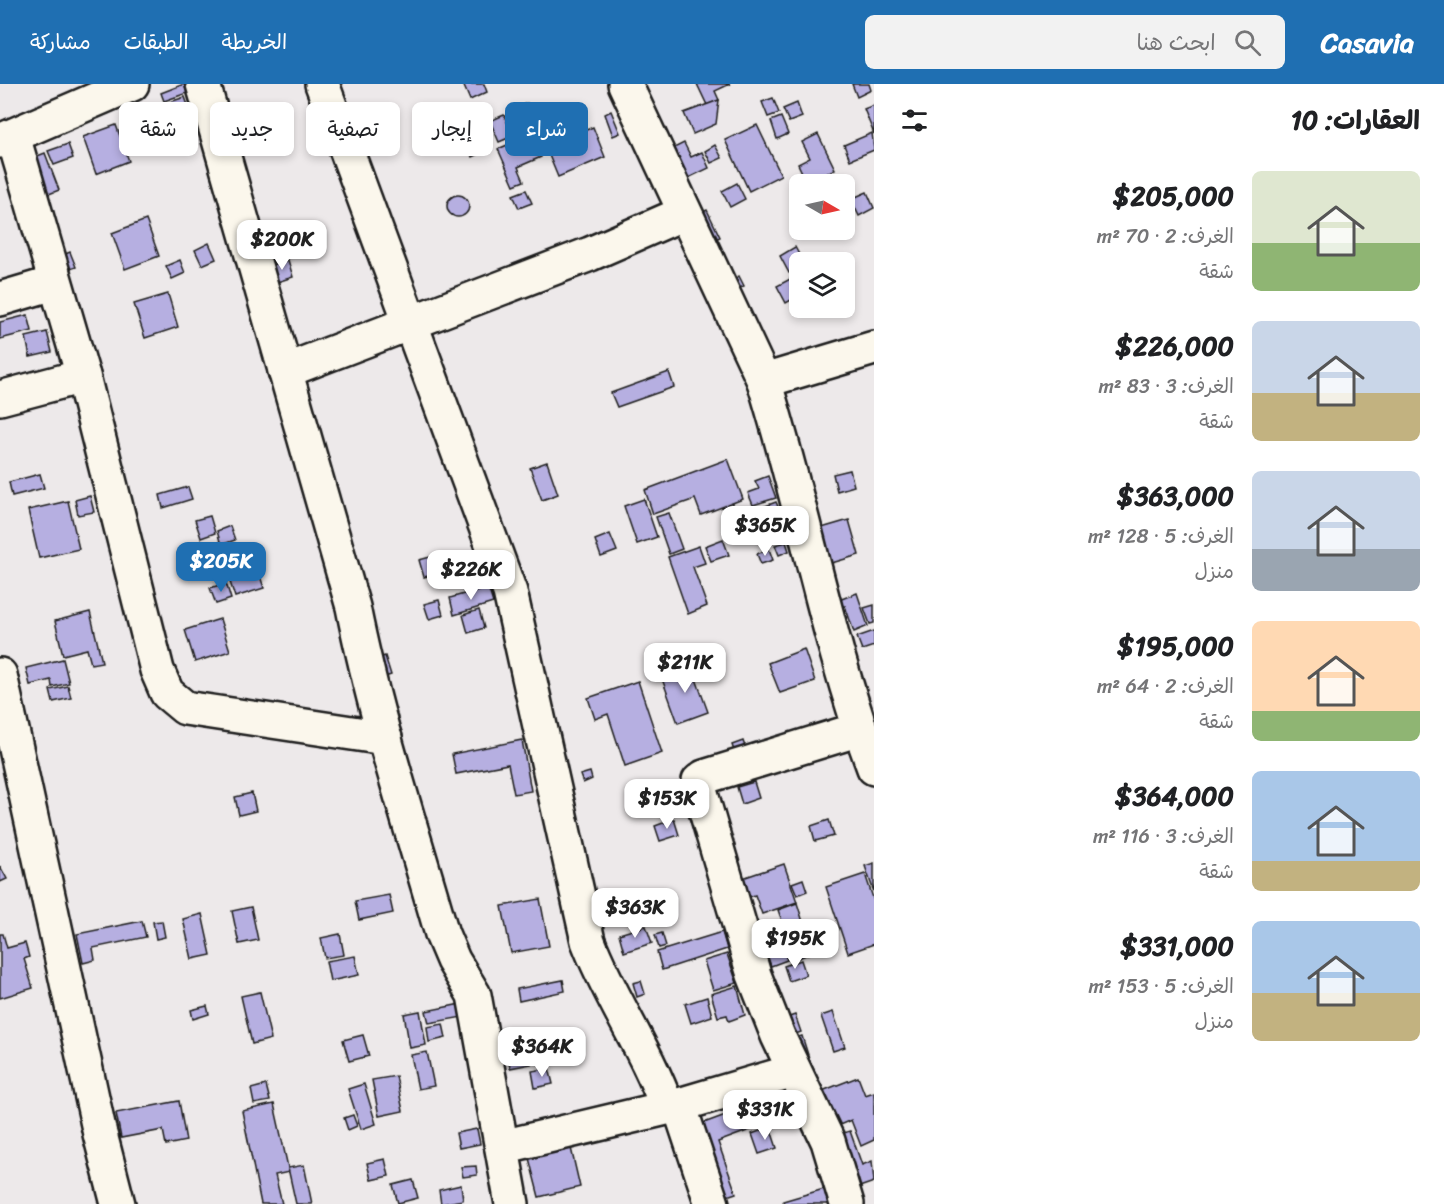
<!DOCTYPE html>
<html lang="ar">
<head>
<meta charset="utf-8">
<style>
	:root { --surface:#fff; --page:#f2f2f2; --text:#202124; --muted:#757577; --accent:#1f6fb2 }
	body { margin:0; font-family:Sriracha,"Playpen Sans Arabic",sans-serif; background:var(--page); color:var(--text); direction:rtl; height:100vh; display:flex; flex-direction:column; font-size:22px; white-space:nowrap }
	* { box-sizing:border-box; margin:0 }
	p { font-size:20px; color:var(--muted) }
	.icon { flex:none; width:33px; height:33px; fill:none; stroke:currentColor; stroke-width:2; stroke-linecap:round; stroke-linejoin:round }
	.map { position:relative; flex:1; overflow:hidden; direction:ltr }
	.panel { display:flex; flex-direction:column; background:var(--surface); width:570px }
	.panel>* { flex:none }
	.banner { position:absolute; left:18px; top:18px; width:570px; height:54px; direction:rtl; display:flex; gap:12px }
	.needle { width:39px; rotate:99deg }
	.tools { position:absolute; left:789px; top:90px; display:grid; gap:12px }
	.tools a { display:grid; place-items:center; width:66px; height:66px; border-radius:9px; background:var(--surface); box-shadow:0 3px 9px #0003; font-size:30px }
	.price { position:absolute; translate:-50% -51px; padding:0 14px; border-radius:12px; background:#fff; color:#222; font-size:20px; line-height:39px; filter:drop-shadow(0 2px 3px #0008) }
	.price::after { content:''; position:absolute; left:50%; top:36px; width:18px; height:14px; margin-left:-9px; background:inherit; clip-path:polygon(0 0,100% 0,50% 100%) }
	.price.current { background:var(--accent); color:#fff }
	ul { padding:0; list-style:none }
	li { display:flex; align-items:center; gap:18px; height:150px; padding:0 24px }
	li span { display:grid; place-items:center; flex:none; width:168px; height:120px; border-radius:9px; color:#555 }
	li>.icon { margin-inline-start:auto }
	span .icon { width:72px; height:72px; fill:#fffc; stroke-width:1 }
	li b { font-size:26px }
	h2 { display:flex; justify-content:space-between; align-items:center; height:72px; padding:0 24px; font-size:26px }
	.pill { padding:0 21px; border-radius:9px; background:var(--surface); box-shadow:0 3px 9px #0003; font-size:21px; line-height:54px }
	.pill.current { background:var(--accent); color:#fff }
	header { display:flex; align-items:center; gap:36px; box-sizing:border-box; height:84px; padding:0 30px; background:var(--accent); color:#fff }
	header strong { font-size:28px }
	nav { display:flex; gap:33px; margin-inline-start:auto; font-size:21px }
	.search { width:420px; height:54px; background:var(--page); display:flex; align-items:center; gap:15px; box-sizing:border-box; padding:0 21px; border-radius:9px; color:var(--muted); font-size:22px }
	main { display:flex; flex:1; min-height:0 }
	.map>svg:first-child { display:block }
	.building { fill:#b6afe1; stroke:#1c1c1c; stroke-width:1.5 }
	.lines { fill:none; stroke-linecap:round; stroke-linejoin:round }
	.minor-casing { stroke:#1c1c1c; stroke-width:38 }
	.minor { stroke:#fbf7ec; stroke-width:33 }
</style>
</head>
<body>
<header>
<strong>Casavia</strong>
<div class="search"><svg class="icon" aria-label="search" viewBox="0 0 24 24"><circle cx="10" cy="10" r="6"/><path d="M15 15l6 6"/></svg>ابحث هنا</div>
<nav><a>الخريطة</a><a>الطبقات</a><a>مشاركة</a></nav>
</header>
<main>
<section class="panel">
<h2>العقارات: 10<svg class="icon" aria-label="filters" viewBox="0 0 24 24"><path d="M4 7h16M4 17h16"/><circle cx="9" cy="7" r="2"/><circle cx="15" cy="17" r="2"/></svg></h2>
<ul>
<li><span style="background:linear-gradient(#dfe7d0 60%,#8fb573 0)"><svg class="icon" aria-label="home" viewBox="0 0 24 24"><path d="M3 11l9-7 9 7M6 9v11h12V9"/></svg></span><div><b>$205,000</b><p>الغرف: 2 · 70 m²</p><p>شقة</p></div></li>
<li><span style="background:linear-gradient(#c9d6e8 60%,#c2b280 0)"><svg class="icon" aria-label="home" viewBox="0 0 24 24"><path d="M3 11l9-7 9 7M6 9v11h12V9"/></svg></span><div><b>$226,000</b><p>الغرف: 3 · 83 m²</p><p>شقة</p></div></li>
<li><span style="background:linear-gradient(#c9d6e8 65%,#9aa5b1 0)"><svg class="icon" aria-label="home" viewBox="0 0 24 24"><path d="M3 11l9-7 9 7M6 9v11h12V9"/></svg></span><div><b>$363,000</b><p>الغرف: 5 · 128 m²</p><p>منزل</p></div></li>
<li><span style="background:linear-gradient(#ffd9b3 75%,#8fb573 0)"><svg class="icon" aria-label="home" viewBox="0 0 24 24"><path d="M3 11l9-7 9 7M6 9v11h12V9"/></svg></span><div><b>$195,000</b><p>الغرف: 2 · 64 m²</p><p>شقة</p></div></li>
<li><span style="background:linear-gradient(#a9c7e8 75%,#c2b280 0)"><svg class="icon" aria-label="home" viewBox="0 0 24 24"><path d="M3 11l9-7 9 7M6 9v11h12V9"/></svg></span><div><b>$364,000</b><p>الغرف: 3 · 116 m²</p><p>شقة</p></div></li>
<li><span style="background:linear-gradient(#a9c7e8 60%,#c2b280 0)"><svg class="icon" aria-label="home" viewBox="0 0 24 24"><path d="M3 11l9-7 9 7M6 9v11h12V9"/></svg></span><div><b>$331,000</b><p>الغرف: 5 · 153 m²</p><p>منزل</p></div></li>
</ul>
</section>
<div class="map">
<svg width="874" height="1120" viewBox="0 0 874 1120">
	<rect width="100%" height="100%" fill="#ede9ea"/>
	<filter id="ink" filterUnits="userSpaceOnUse"><feTurbulence type="fractalNoise" baseFrequency=".0167" numOctaves="2"/><feDisplacementMap in="SourceGraphic" scale="12" xChannelSelector="R" yChannelSelector="G"/><feConvolveMatrix kernelMatrix="1 2 1 2 8 2 1 2 1" color-interpolation-filters="sRGB"/></filter>
	<g filter="url(#ink)">
		<g class="building">
			<polygon points="184,0 187,9 164,17 161,9"/>
			<polygon points="463,0 484,0 487,8 470,16"/>
			<polygon points="697,0 730,0 715,7 719,16 707,21"/>
			<polygon points="852,0 869,0 871,6 857,13"/>
			<polygon points="185,13 190,27 176,33 170,18"/>
			<polygon points="773,14 779,29 768,33 762,18"/>
			<polygon points="719,16 716,40 693,50 684,29"/>
			<polygon points="527,19 535,37 517,45 509,27"/>
			<polygon points="797,19 802,33 789,38 783,25"/>
			<polygon points="874,21 874,50 864,25"/>
			<polygon points="168,22 173,35 158,41 153,28"/>
			<polygon points="611,27 620,49 613,52 605,30"/>
			<polygon points="504,31 513,52 499,58 490,37"/>
			<polygon points="457,33 462,44 479,36 491,64 472,73 466,56 444,66 434,43"/>
			<polygon points="781,33 788,50 777,55 771,37"/>
			<polygon points="116,41 129,77 96,90 83,53"/>
			<polygon points="757,41 781,91 749,107 725,56"/>
			<polygon points="593,43 605,73 558,93 546,64"/>
			<polygon points="872,49 874,66 850,76 844,61"/>
			<polygon points="818,50 835,85 807,99 798,80 810,74 802,58"/>
			<polygon points="531,51 541,73 518,83 524,97 514,101 498,65"/>
			<polygon points="684,59 691,73 702,68 709,84 680,98 666,68"/>
			<polygon points="68,60 73,74 54,81 48,67"/>
			<polygon points="715,61 722,74 711,79 705,67"/>
			<polygon points="45,69 59,106 44,112 30,75"/>
			<polygon points="737,99 745,115 730,123 722,107"/>
			<polygon points="526,106 532,119 519,124 513,111"/>
			<polygon points="867,108 874,124 859,132 851,115"/>
			<circle cx="458" cy="122" r="11"/>
			<polygon points="707,126 720,153 707,159 694,132"/>
			<polygon points="146,136 159,172 125,185 112,149"/>
			<polygon points="209,159 216,175 202,181 195,166"/>
			<polygon points="795,163 803,178 800,178 800,183 789,189 780,172"/>
			<polygon points="70,168 76,183 64,187 59,173"/>
			<polygon points="180,176 185,189 172,195 166,182"/>
			<polygon points="288,176 293,193 277,198 272,181"/>
			<polygon points="739,192 744,202 734,207 730,197"/>
			<polygon points="792,194 800,211 786,219 777,202"/>
			<polygon points="168,210 178,243 145,254 134,220"/>
			<polygon points="28,231 32,247 0,255 0,238"/>
			<polygon points="47,248 52,268 30,273 26,253"/>
			<polygon points="669,288 674,303 617,323 611,309"/>
			<polygon points="728,375 743,415 701,431 695,415 653,430 645,406"/>
			<polygon points="547,378 558,410 542,416 530,384"/>
			<polygon points="850,386 854,402 837,407 833,390"/>
			<polygon points="40,390 44,404 12,412 9,398"/>
			<polygon points="768,392 776,414 753,421 748,409 759,405 755,397"/>
			<polygon points="188,403 192,415 163,424 160,411"/>
			<polygon points="90,412 94,428 78,431 75,416"/>
			<polygon points="644,415 657,453 637,460 624,422"/>
			<polygon points="68,417 79,465 39,474 28,426"/>
			<polygon points="776,418 781,430 768,434 763,423"/>
			<polygon points="669,429 682,465 669,470 656,433"/>
			<polygon points="210,432 215,449 201,454 195,436"/>
			<polygon points="780,434 783,444 771,448 768,439"/>
			<polygon points="849,436 859,471 818,483 808,448"/>
			<polygon points="230,442 235,456 221,461 217,447"/>
			<polygon points="610,450 617,467 601,473 595,456"/>
			<polygon points="723,455 729,471 711,477 705,462"/>
			<polygon points="211,458 217,474 201,479 196,463"/>
			<polygon points="786,458 789,467 779,471 775,461"/>
			<polygon points="699,462 705,479 693,483 707,522 688,530 668,473"/>
			<polygon points="769,465 773,476 761,480 757,470"/>
			<polygon points="438,471 442,488 424,493 419,476"/>
			<polygon points="259,489 264,504 235,513 230,498"/>
			<polygon points="226,499 231,515 216,520 210,504"/>
			<polygon points="488,503 493,519 454,531 450,514"/>
			<polygon points="857,509 868,542 854,548 845,522 841,523 839,516"/>
			<polygon points="439,516 443,531 429,535 424,520"/>
			<polygon points="874,521 874,539 870,540 864,524"/>
			<polygon points="479,526 484,544 468,549 463,531"/>
			<polygon points="90,528 102,578 91,580 87,565 63,571 55,537"/>
			<polygon points="220,535 230,567 195,578 185,546"/>
			<polygon points="874,547 874,562 862,566 857,553"/>
			<polygon points="804,565 815,597 780,609 768,579"/>
			<polygon points="385,572 391,591 373,597 367,578"/>
			<polygon points="63,575 69,599 52,603 51,596 30,601 26,584"/>
			<polygon points="691,581 708,628 678,639 661,592"/>
			<polygon points="638,597 662,669 625,682 608,630 595,635 588,614"/>
			<polygon points="68,602 71,614 53,618 50,606"/>
			<polygon points="522,656 531,707 514,710 508,680 456,690 452,670"/>
			<polygon points="743,657 747,668 736,672 732,661"/>
			<polygon points="590,688 592,695 583,699 580,691"/>
			<polygon points="754,698 759,714 742,720 737,703"/>
			<polygon points="252,709 256,727 239,731 235,713"/>
			<polygon points="674,735 679,751 660,757 655,742"/>
			<polygon points="829,736 834,752 815,757 811,742"/>
			<polygon points="874,779 874,808 865,782"/>
			<polygon points="784,780 797,818 762,830 755,811 734,818 728,799"/>
			<polygon points="0,782 7,795 0,798"/>
			<polygon points="865,790 874,817 874,860 848,869 826,803"/>
			<polygon points="803,795 807,807 797,811 792,799"/>
			<polygon points="389,811 393,829 359,836 355,817"/>
			<polygon points="540,815 549,862 511,869 502,822"/>
			<polygon points="797,819 803,838 785,845 778,826"/>
			<polygon points="251,823 258,856 239,860 232,827"/>
			<polygon points="202,830 211,871 192,875 183,835"/>
			<polygon points="142,837 146,853 93,864 95,876 83,879 77,850"/>
			<polygon points="162,837 165,853 156,855 153,838"/>
			<polygon points="646,842 652,859 624,868 619,850"/>
			<polygon points="802,842 811,869 796,875 792,862 785,864 780,849"/>
			<polygon points="722,848 727,865 662,886 657,868"/>
			<polygon points="662,849 666,862 659,864 655,851"/>
			<polygon points="0,850 3,850 7,864 25,859 29,873 24,875 33,904 0,914"/>
			<polygon points="340,850 344,871 325,874 321,854"/>
			<polygon points="782,862 787,876 771,882 766,868"/>
			<polygon points="727,870 737,899 713,906 704,877"/>
			<polygon points="355,872 359,891 330,897 326,877"/>
			<polygon points="801,876 806,891 789,897 784,882"/>
			<polygon points="563,896 565,907 519,917 517,905"/>
			<polygon points="641,897 645,910 637,913 633,899"/>
			<polygon points="737,902 745,931 729,937 727,931 718,933 711,910"/>
			<polygon points="260,908 271,955 252,960 241,912"/>
			<polygon points="707,913 712,932 691,939 685,920"/>
			<polygon points="461,920 463,933 429,939 426,927"/>
			<polygon points="207,922 209,930 193,935 191,926"/>
			<polygon points="420,927 426,961 410,964 404,930"/>
			<polygon points="833,928 845,963 833,967 821,932"/>
			<polygon points="795,931 801,948 784,954 778,937"/>
			<polygon points="443,940 446,954 429,958 427,943"/>
			<polygon points="363,951 369,972 349,977 343,956"/>
			<polygon points="802,952 809,974 793,979 786,957"/>
			<polygon points="527,959 531,980 510,984 507,963"/>
			<polygon points="427,968 434,1002 418,1005 411,971"/>
			<polygon points="549,984 553,1000 535,1004 532,987"/>
			<polygon points="396,992 403,1027 379,1032 372,996"/>
			<polygon points="858,993 865,1011 874,1008 874,1056 861,1062 851,1036 835,1043 822,1007"/>
			<polygon points="364,1000 376,1040 361,1045 348,1005"/>
			<polygon points="266,1001 270,1017 254,1020 251,1005"/>
			<polygon points="179,1017 186,1057 166,1061 163,1046 121,1054 116,1029"/>
			<polygon points="274,1020 289,1088 275,1091 282,1120 261,1120 242,1027"/>
			<polygon points="750,1022 758,1043 718,1058 736,1109 718,1115 693,1043"/>
			<polygon points="353,1031 357,1042 348,1046 344,1034"/>
			<polygon points="770,1043 777,1064 759,1070 752,1050"/>
			<polygon points="477,1045 480,1060 459,1064 456,1049"/>
			<polygon points="850,1047 862,1081 872,1077 874,1098 848,1107 830,1053"/>
			<polygon points="571,1064 580,1103 539,1113 529,1074"/>
			<polygon points="385,1075 389,1092 371,1096 367,1079"/>
			<polygon points="304,1081 312,1120 296,1120 288,1084"/>
			<polygon points="476,1082 477,1091 463,1093 461,1083"/>
			<polygon points="413,1096 418,1114 398,1119 393,1101"/>
			<polygon points="461,1101 463,1116 441,1120 439,1106"/>
			<polygon points="824,1105 828,1120 784,1120 783,1117"/>
		</g>
		<g class="lines">
			<defs>
				<g id="minor">
					<path d="M203,0L353,523C375,634 411,742 442,850L453,876L474,911L512,1120"/>
					<path d="M322,0L510,508L588,857C610,914 646,965 667,1023"/>
					<path d="M625,0L764,297C804,425 827,558 874,684"/>
					<polyline points="13,52 83,292 157,586 167,609 185,624 385,654"/>
					<polyline points="0,57 132,0"/>
					<polyline points="0,215 54,199"/>
					<polyline points="285,287 590,170 684,129"/>
					<polyline points="764,297 874,264"/>
					<polyline points="0,314 83,292"/>
					<polyline points="0,591 100,1050 118,1120"/>
					<polyline points="679,1021 712,1120"/>
					<polyline points="502,1063 679,1021 794,987"/>
					<polyline points="847,1120 828,1057 778,952 754,891 699,703 699,697 704,693 860,645"/>
				</g>
			</defs>
			<use href="#minor" class="minor-casing"/>
			<use href="#minor" class="minor"/>
		</g>
	</g>
</svg>
<div class="tools">
<a><svg class="needle" viewBox="-14 -14 28 28"><path d="M0-13l5 13h-10z" fill="#e53935"/><path d="M0 13l5-13h-10z" fill="#757577"/></svg></a>
<a><svg class="icon" aria-label="layers" viewBox="0 0 24 24"><path d="M12 4l9 5-9 5-9-5zM3 14l9 5 9-5"/></svg></a>
</div>
<b class="price" style="left:282px;top:187px">$200K</b>
<b class="price" style="left:765px;top:473px">$365K</b>
<b class="price current" style="left:221px;top:509px">$205K</b>
<b class="price" style="left:471px;top:517px">$226K</b>
<b class="price" style="left:685px;top:610px">$211K</b>
<b class="price" style="left:667px;top:746px">$153K</b>
<b class="price" style="left:635px;top:855px">$363K</b>
<b class="price" style="left:795px;top:886px">$195K</b>
<b class="price" style="left:542px;top:994px">$364K</b>
<b class="price" style="left:765px;top:1057px">$331K</b>
<div class="banner">
<a class="pill current">شراء</a>
<a class="pill">إيجار</a>
<a class="pill">تصفية</a>
<a class="pill">جديد</a>
<a class="pill">شقة</a>
</div>
</div>
</main>
</body>
</html>
